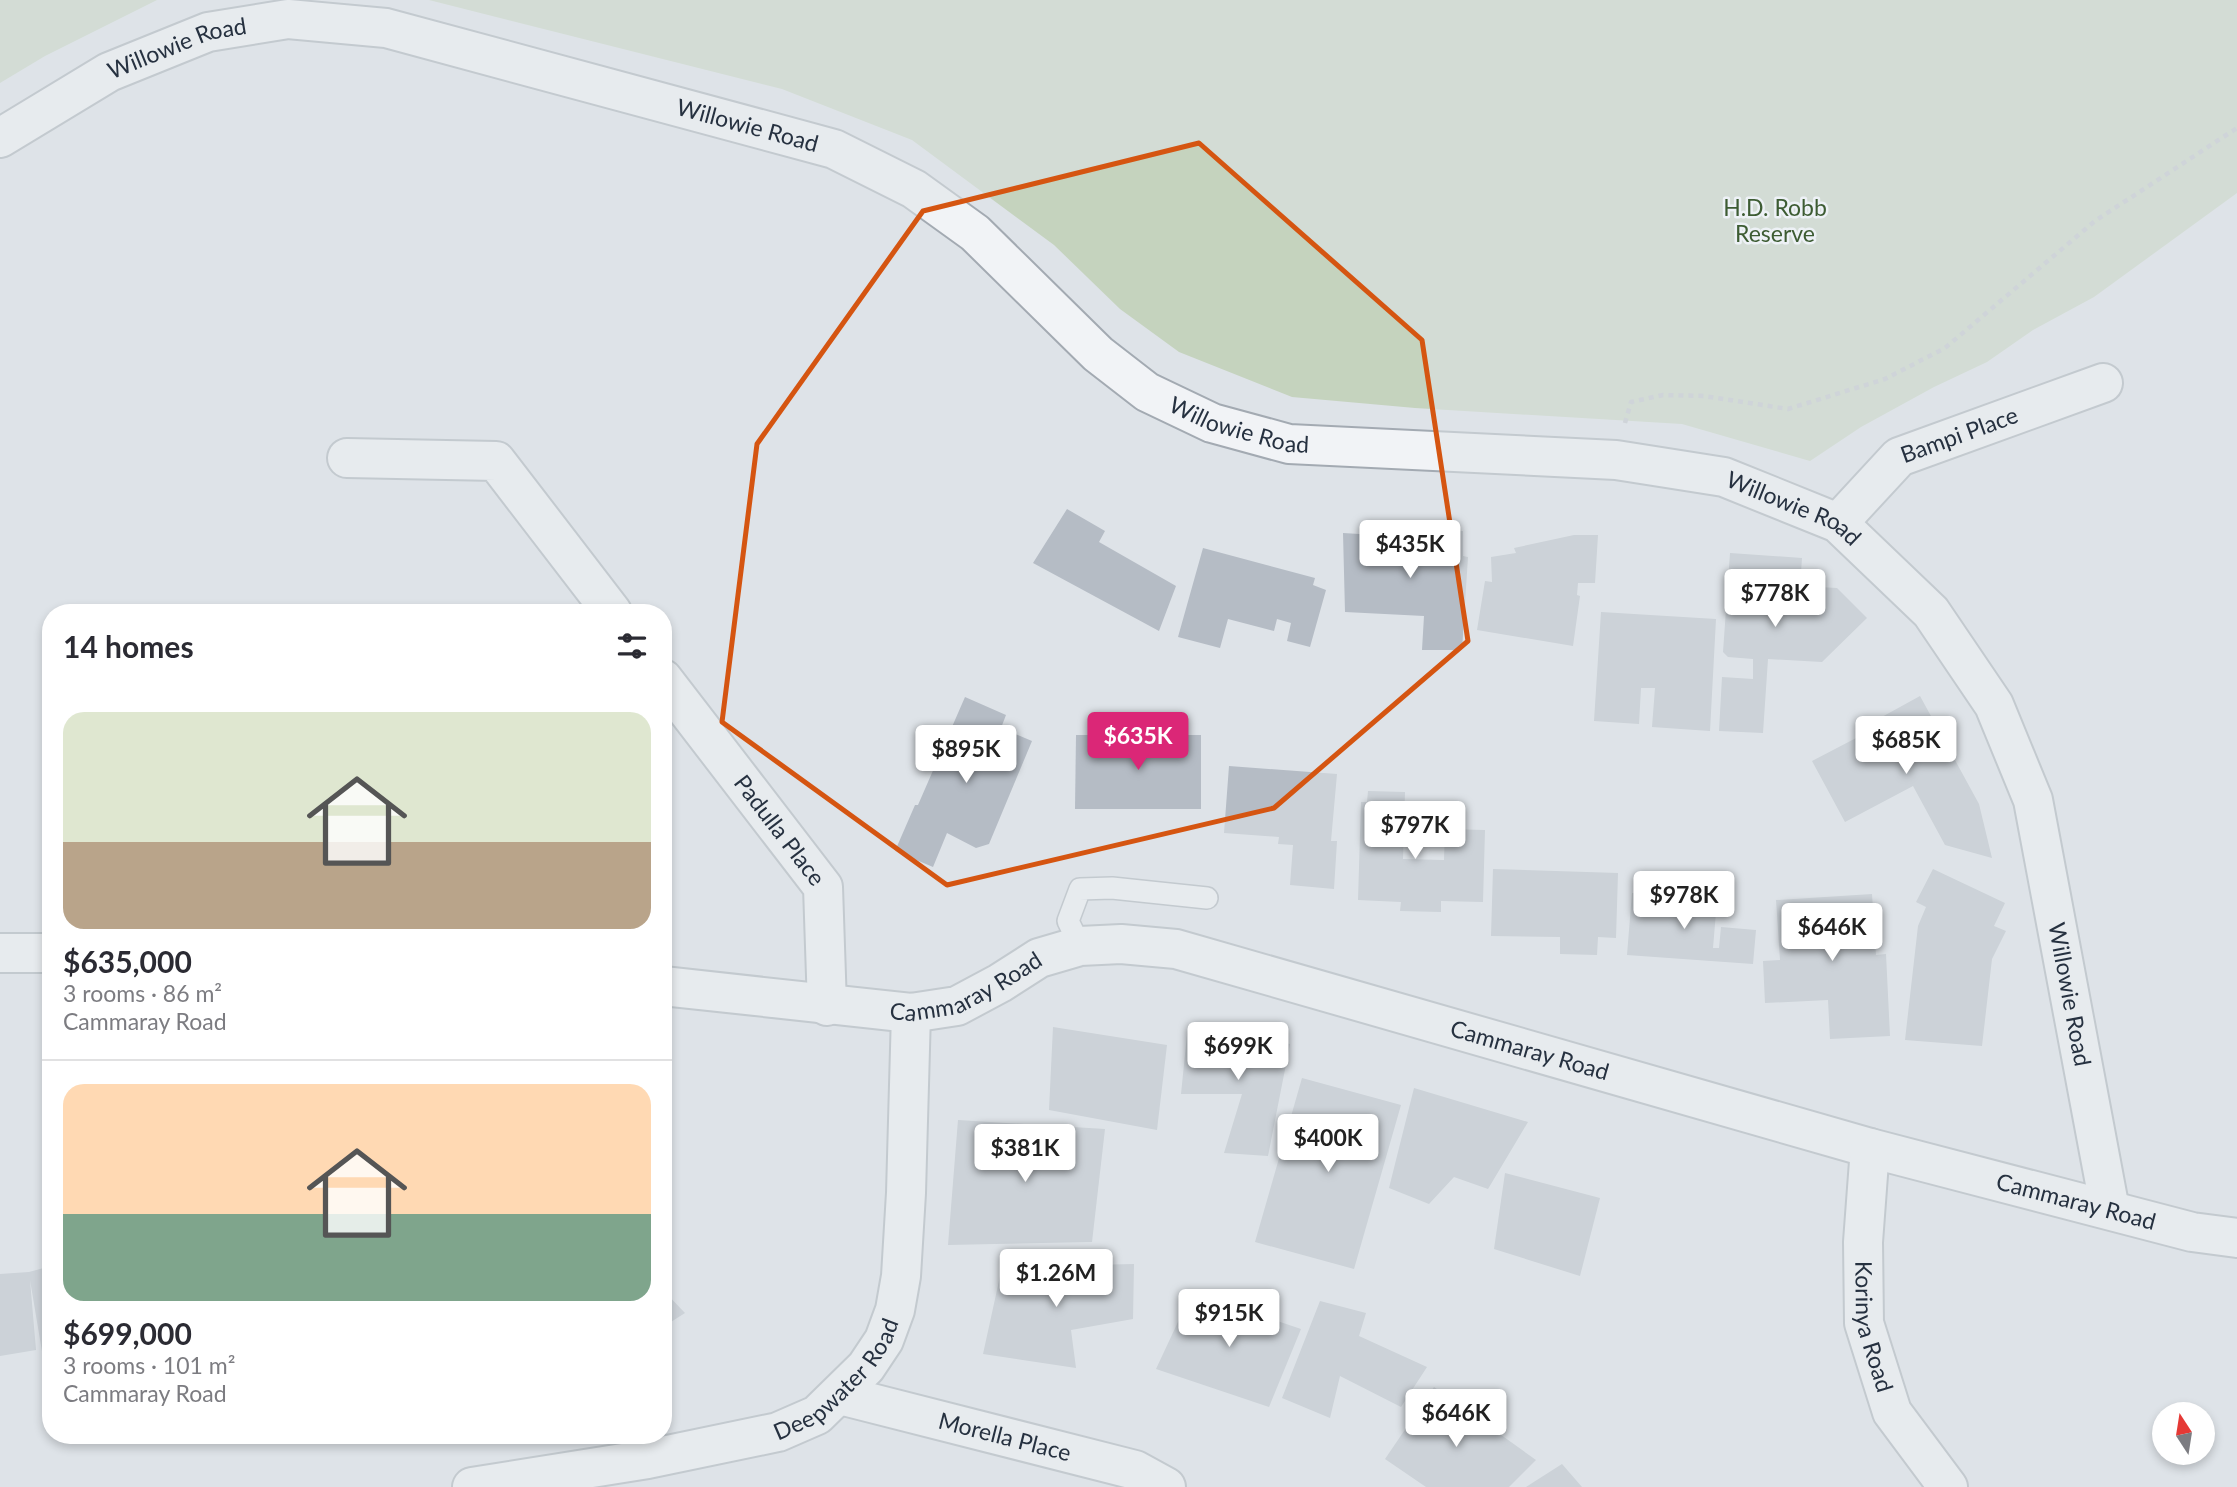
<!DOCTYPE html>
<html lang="en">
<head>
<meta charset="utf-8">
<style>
	:root { --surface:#fff; --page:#f7f7f7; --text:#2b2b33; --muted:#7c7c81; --line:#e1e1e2; --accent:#db2777 }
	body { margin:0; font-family:Lato,sans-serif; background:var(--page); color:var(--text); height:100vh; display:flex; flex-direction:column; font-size:26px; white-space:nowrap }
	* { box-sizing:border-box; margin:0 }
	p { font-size:23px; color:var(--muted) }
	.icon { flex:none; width:38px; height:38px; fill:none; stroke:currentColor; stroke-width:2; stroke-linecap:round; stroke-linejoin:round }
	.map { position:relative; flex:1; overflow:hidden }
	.drawer { position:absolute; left:42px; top:604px; width:630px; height:840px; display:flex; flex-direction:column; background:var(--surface); border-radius:28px; box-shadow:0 4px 10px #0003 }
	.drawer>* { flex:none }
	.needle { width:46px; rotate:348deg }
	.fabs { position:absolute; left:2152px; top:1402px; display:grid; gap:14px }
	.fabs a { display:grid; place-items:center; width:63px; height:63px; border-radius:50%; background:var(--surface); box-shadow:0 4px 10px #0003; font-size:35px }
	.price { position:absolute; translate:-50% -60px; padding:0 16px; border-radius:7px; background:#fff; color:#222; font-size:23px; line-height:46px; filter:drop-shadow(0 2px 4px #0008) }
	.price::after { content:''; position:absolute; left:50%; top:42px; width:21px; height:16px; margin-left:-10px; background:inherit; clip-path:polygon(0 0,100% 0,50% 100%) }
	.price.current { background:var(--accent); color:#fff }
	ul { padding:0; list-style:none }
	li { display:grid; align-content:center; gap:14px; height:371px; padding:0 21px }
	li+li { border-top:2px solid var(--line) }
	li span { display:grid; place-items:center; height:217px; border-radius:21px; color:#555 }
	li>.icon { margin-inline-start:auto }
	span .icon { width:126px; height:126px; fill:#fffc; stroke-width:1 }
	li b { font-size:30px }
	h2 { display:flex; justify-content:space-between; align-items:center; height:84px; padding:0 21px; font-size:30px }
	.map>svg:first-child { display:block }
	.green { fill:#c5d3be }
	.building { fill:#b5bcc5 }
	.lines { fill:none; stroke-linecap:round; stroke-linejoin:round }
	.lane-casing { stroke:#a3aab2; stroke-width:24 }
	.street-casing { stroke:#a3aab2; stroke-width:42 }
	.path { stroke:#bcc1c7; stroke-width:4.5; stroke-dasharray:5 5; stroke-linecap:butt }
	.lane { stroke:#f1f3f6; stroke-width:21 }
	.street { stroke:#f1f3f6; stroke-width:38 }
	.marked { fill:none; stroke:#d55511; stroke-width:5; stroke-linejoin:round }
	.labels { text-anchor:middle; stroke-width:5; stroke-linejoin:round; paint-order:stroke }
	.street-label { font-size:23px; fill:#263140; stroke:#edf1f6 }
	.park-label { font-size:23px; fill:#3d5c33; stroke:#edf1f6 }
</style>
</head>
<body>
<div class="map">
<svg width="2237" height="1487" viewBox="0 0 2237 1487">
	<rect width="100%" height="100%" fill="#dee3e8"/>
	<g class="green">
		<polygon points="0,0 157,0 45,56 0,83"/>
		<polygon points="429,0 2237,0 2237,193 2094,297 2033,330 1987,362 1934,387 1861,427 1810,461 1682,424 1415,408 1292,397 1179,352 1120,309 1054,245 912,140 782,89"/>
	</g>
	<g class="building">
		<polygon points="1067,509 1105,531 1099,542 1176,586 1159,631 1033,563"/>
		<polygon points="1406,528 1463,531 1463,556 1468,557 1462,650 1422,650 1424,616 1345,612 1343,533 1376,535 1376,529 1406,531"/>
		<polygon points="1574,535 1598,535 1595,583 1578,583 1577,595 1580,596 1573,646 1477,630 1485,581 1492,582 1491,557 1516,553 1514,548"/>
		<polygon points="1203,548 1315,578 1313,585 1326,590 1310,647 1287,641 1291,623 1277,619 1274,631 1228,619 1220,648 1178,637"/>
		<polygon points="1730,553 1802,558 1800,586 1837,588 1867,618 1822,662 1768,659 1763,733 1719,731 1722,677 1753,679 1753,659 1728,657 1723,652"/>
		<polygon points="1601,612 1716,619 1710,731 1652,727 1655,688 1641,688 1639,724 1594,721"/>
		<polygon points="1920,696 1979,804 1992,858 1945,845 1913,786 1845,822 1812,761 1883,724 1880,718"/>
		<polygon points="965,697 1006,715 1001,728 1032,741 989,844 976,848 947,833 933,867 895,851 915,805 918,805"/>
		<polygon points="1076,735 1201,735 1201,809 1075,809"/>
		<polygon points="1229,766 1337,774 1331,841 1337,841 1334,889 1290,885 1293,845 1278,844 1279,837 1224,833"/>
		<polygon points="1368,791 1405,792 1403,859 1444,860 1445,829 1485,830 1483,902 1441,901 1441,912 1400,911 1401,902 1358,900 1361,802 1367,802"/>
		<polygon points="1493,869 1618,873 1616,938 1598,937 1597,955 1560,954 1560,937 1491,936"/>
		<polygon points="1933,869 2005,903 1994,926 2006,931 1992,959 1982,1046 1905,1040 1918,926 1926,907 1916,902"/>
		<polygon points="1632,893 1717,900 1713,948 1719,948 1721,927 1756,930 1753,964 1627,955"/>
		<polygon points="1872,894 1876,955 1886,954 1890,1036 1830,1039 1828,1000 1765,1003 1763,961 1780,960 1776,900"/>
		<polygon points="1188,1025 1290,1044 1268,1156 1224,1153 1242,1094 1181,1094"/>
		<polygon points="1053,1027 1167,1045 1157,1130 1049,1110"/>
		<polygon points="1302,1078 1401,1105 1354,1269 1255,1242"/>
		<polygon points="1414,1088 1528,1122 1488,1189 1454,1177 1429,1204 1389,1188"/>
		<polygon points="958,1120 1105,1129 1092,1242 948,1245"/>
		<polygon points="1505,1173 1600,1198 1580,1276 1494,1249"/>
		<polygon points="1134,1264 1133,1319 1071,1330 1076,1368 983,1354 1002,1267"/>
		<polygon points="51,1266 51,1393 49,1393 30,1280 36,1350 0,1356 0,1274 29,1272"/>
		<polygon points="663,1290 685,1313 663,1327"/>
		<polygon points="1192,1292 1301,1329 1269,1407 1156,1369"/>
		<polygon points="1320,1301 1366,1313 1359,1336 1427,1367 1401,1407 1340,1376 1330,1418 1282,1398"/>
		<polygon points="1434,1387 1536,1460 1509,1487 1426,1487 1385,1459"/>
		<polygon points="1562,1464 1582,1487 1526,1487"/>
	</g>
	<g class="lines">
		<defs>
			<polyline id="lane" points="1080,946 1068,921 1080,889 1112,888 1207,898"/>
			<g id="street">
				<path id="s1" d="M0,138L109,72L208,32L288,19L386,28L834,149L914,189L975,233L1098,354L1147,392L1212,423L1289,444L1616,460L1724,477L1838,523L1931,612L1994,705L2033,800L2110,1210"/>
				<polyline points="347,458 496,461 612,612"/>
				<path id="s2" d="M1838,523L1899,457L2103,383"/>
				<path id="s3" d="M663,679L823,887L827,1006"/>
				<polyline points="0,953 51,953"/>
				<path id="s4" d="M663,986L911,1013L957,1006L1000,983L1039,958L1080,946L1121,944L1176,949L1870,1148L2192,1232L2237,1238"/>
				<path id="s5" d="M1870,1148L1863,1242L1864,1323L1892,1412L1948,1487"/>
				<path id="s6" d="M840,1395L1135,1470L1166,1487"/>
				<path id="s7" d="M472,1487L648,1459L778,1432L817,1415L866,1367L884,1340L895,1310L901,1276L906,1193L911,1013"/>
			</g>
		</defs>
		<use href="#lane" class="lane-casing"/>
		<use href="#street" class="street-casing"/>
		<polyline class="path" points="1625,423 1631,402 1663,395 1704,396 1788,409 1885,379 1945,348 2095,221 2237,128"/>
		<use href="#lane" class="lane"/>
		<use href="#street" class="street"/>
	</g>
	<path d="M0 0H2237V1487H0ZM1199,143L1422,340L1468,641L1274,808L947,885L722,722L757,444L923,211Z" fill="#dee3e8" fill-opacity=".55" fill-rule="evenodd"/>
	<path class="marked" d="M1199,143L1422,340L1468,641L1274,808L947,885L722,722L757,444L923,211Z"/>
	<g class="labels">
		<g class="street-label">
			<text dy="8" stroke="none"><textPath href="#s1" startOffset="200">Willowie Road</textPath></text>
			<text dy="8" stroke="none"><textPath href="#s1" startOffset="788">Willowie Road</textPath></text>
			<text dy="8" stroke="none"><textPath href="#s1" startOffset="1376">Willowie Road</textPath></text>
			<text dy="8" stroke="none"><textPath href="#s2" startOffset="154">Bampi Place</textPath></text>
			<text dy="8" stroke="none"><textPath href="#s1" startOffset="1942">Willowie Road</textPath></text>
			<text dy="8" stroke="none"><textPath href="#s3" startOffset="191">Padulla Place</textPath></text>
			<text dy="8" stroke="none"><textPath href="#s4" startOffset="310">Cammaray Road</textPath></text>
			<text dy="8" stroke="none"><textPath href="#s1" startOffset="2530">Willowie Road</textPath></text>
			<text dy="8" stroke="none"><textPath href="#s4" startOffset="898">Cammaray Road</textPath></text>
			<text dy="8" stroke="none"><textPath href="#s4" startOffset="1465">Cammaray Road</textPath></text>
			<text dy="8" stroke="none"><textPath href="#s5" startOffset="180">Korinya Road</textPath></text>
			<text dy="8" stroke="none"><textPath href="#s7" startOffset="392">Deepwater Road</textPath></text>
			<text dy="8" stroke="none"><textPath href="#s6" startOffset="170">Morella Place</textPath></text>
		</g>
		<g class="park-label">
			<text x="1775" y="216">H.D. Robb<tspan x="1775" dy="26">Reserve</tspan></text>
		</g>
	</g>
</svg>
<div class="fabs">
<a><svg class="needle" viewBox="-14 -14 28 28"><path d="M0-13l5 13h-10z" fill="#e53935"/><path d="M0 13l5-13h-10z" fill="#7c7c81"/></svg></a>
</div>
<b class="price" style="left:1410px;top:580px">$435K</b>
<b class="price" style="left:1775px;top:629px">$778K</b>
<b class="price current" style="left:1138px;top:772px">$635K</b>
<b class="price" style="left:1906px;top:776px">$685K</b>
<b class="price" style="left:966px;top:785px">$895K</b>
<b class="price" style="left:1415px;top:861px">$797K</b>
<b class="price" style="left:1684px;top:931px">$978K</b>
<b class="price" style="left:1832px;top:963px">$646K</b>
<b class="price" style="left:1238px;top:1082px">$699K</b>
<b class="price" style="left:1328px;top:1174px">$400K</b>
<b class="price" style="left:1025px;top:1184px">$381K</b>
<b class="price" style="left:1056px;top:1309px">$1.26M</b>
<b class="price" style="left:1229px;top:1349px">$915K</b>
<b class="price" style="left:1456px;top:1449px">$646K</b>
<section class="drawer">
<h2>14 homes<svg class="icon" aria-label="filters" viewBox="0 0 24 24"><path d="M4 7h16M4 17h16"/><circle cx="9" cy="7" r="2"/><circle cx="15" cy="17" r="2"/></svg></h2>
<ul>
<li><span style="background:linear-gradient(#dfe7d0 60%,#b9a48a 0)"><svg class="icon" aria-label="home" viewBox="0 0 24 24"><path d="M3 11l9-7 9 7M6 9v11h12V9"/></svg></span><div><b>$635,000</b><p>3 rooms · 86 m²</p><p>Cammaray Road</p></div></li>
<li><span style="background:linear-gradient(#ffd9b3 60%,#7fa58c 0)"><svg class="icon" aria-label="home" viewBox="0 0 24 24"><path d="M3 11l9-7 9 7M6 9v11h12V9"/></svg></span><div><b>$699,000</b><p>3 rooms · 101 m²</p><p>Cammaray Road</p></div></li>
</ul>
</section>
</div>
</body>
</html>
